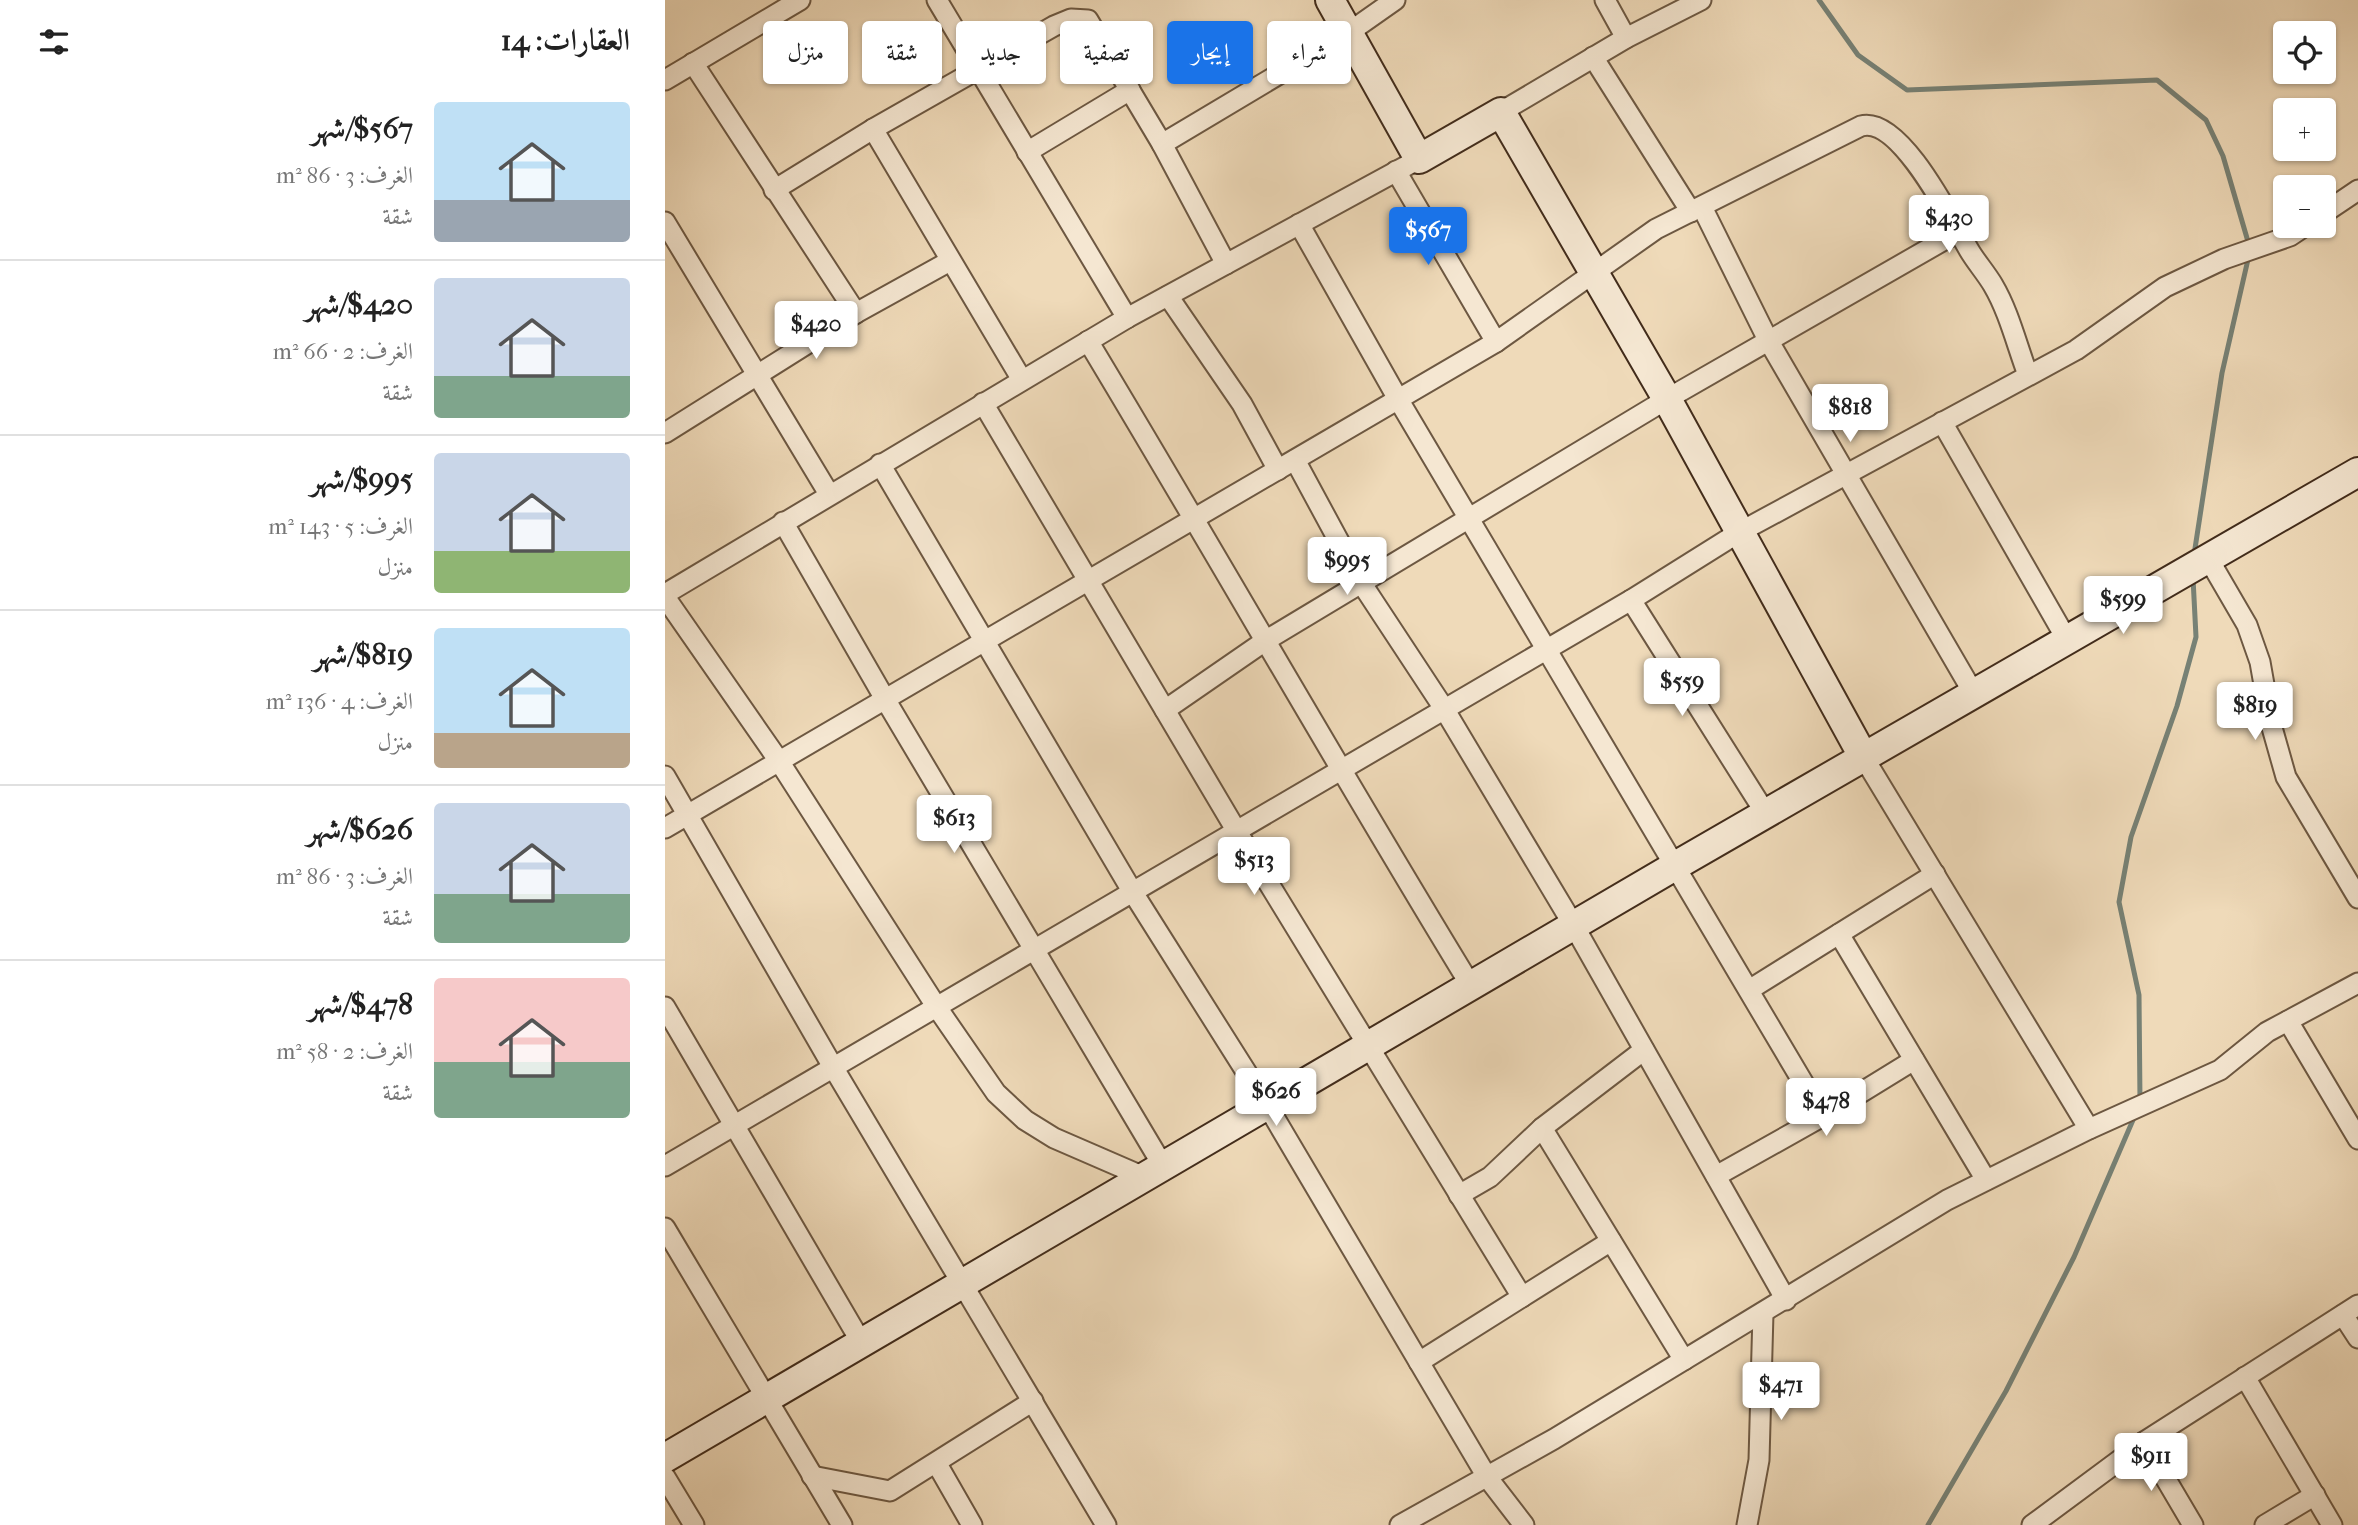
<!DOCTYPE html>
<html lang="ar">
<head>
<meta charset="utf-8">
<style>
	:root { --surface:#fff; --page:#f6f6f6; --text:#222; --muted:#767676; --line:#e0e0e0; --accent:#1a73e8 }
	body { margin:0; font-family:"IM FELL French Canon",Amiri,serif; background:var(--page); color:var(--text); direction:rtl; height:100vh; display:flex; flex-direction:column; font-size:26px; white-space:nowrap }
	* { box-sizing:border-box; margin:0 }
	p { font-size:23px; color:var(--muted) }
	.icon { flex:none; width:38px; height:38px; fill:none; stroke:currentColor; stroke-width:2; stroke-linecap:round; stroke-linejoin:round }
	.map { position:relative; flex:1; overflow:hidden; direction:ltr }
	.sheet { display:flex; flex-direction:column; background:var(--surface); width:665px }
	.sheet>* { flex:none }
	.banner { position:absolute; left:21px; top:21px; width:665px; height:63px; direction:rtl; display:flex; gap:14px }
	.controls { position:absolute; left:1608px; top:21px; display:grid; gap:14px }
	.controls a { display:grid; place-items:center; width:63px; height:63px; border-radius:7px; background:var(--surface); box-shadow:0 2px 5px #0004; font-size:35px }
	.price { position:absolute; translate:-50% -60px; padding:0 16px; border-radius:7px; background:#fff; color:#222; font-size:23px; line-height:46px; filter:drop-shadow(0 2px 4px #0008) }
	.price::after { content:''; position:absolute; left:50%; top:42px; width:21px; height:16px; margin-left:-10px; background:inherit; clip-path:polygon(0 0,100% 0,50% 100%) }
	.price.current { background:var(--accent); color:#fff }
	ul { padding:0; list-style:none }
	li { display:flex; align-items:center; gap:21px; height:175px; padding:0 35px }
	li+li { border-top:2px solid var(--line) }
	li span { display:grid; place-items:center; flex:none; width:196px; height:140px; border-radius:7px; color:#555 }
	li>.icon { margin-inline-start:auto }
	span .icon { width:84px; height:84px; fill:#fffc; stroke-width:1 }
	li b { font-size:30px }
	h2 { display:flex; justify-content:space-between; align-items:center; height:84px; padding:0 35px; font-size:30px }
	.tag { padding:0 24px; border-radius:7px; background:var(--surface); box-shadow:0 2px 5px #0004; font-size:24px; line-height:63px }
	.tag.current { background:var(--accent); color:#fff }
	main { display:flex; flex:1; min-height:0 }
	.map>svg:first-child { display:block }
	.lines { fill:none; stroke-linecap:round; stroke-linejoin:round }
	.stream { stroke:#778175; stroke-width:5 }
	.street-casing { stroke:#6d5842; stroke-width:23 }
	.secondary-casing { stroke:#422c1b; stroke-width:32 }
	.street { stroke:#f5e7d2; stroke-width:19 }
	.secondary { stroke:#f5e7d2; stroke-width:28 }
</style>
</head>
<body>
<main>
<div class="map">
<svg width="1693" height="1525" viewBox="0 0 1693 1525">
	<rect width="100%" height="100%" fill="#efdab9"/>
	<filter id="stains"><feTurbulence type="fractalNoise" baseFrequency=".00286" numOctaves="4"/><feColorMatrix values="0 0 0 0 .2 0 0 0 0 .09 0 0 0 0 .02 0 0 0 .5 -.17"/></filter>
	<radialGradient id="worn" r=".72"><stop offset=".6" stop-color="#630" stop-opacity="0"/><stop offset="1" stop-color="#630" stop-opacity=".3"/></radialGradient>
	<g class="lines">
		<g class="stream">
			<polyline points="1154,0 1193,55 1242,90 1492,80 1541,120 1558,156 1584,245"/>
			<polyline points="1529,555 1557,373 1584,255"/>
			<polyline points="1475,1101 1474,995 1454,902 1466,837 1512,706 1531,637 1528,578"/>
			<polyline points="1263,1525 1341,1391 1409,1257 1471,1113"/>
		</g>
		<defs>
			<g id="street">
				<polyline points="272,0 462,318"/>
				<polyline points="940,0 961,38"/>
				<polyline points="928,57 1026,212"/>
				<polyline points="28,63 191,313"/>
				<polyline points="0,80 135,0"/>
				<polyline points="836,112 961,38 1036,0"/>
				<polyline points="208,129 357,380"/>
				<polyline points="497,144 683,33 730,0"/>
				<polyline points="362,152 465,90"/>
				<polyline points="731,171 831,342"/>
				<polyline points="109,190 208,129 389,26 406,19 423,20 497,144 561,264"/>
				<polyline points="1037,207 1103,340 1309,694"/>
				<polyline points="1659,213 1693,190"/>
				<polyline points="0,222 164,494"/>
				<polyline points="634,224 733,399 1158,1116"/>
				<polyline points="503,296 577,404 613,470"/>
				<path d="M423,341C552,555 675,772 806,986"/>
				<polyline points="318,403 571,830 857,1297 754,1362"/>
				<polyline points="1277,422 1402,640"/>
				<polyline points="0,433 191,313 285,261"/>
				<polyline points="630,460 697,584 778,707 909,926 1121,1300"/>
				<polyline points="215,464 467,891 602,1105 822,1477 859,1525"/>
				<polyline points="118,522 220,699 498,1166"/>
				<polyline points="1543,558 1582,625 1595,662 1606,724 1621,777 1693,898"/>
				<polyline points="0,594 462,318 754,159"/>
				<polyline points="0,597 114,761 271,1006 331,1093 360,1120 389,1138 479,1177"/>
				<polyline points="966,600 1101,814"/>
				<polyline points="500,710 600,641 1002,399 1293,232"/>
				<polyline points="1199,758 1424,1129"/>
				<polyline points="0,776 168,1067 441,1525"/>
				<path d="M0,828L831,342L991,229L1196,126C1235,115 1287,221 1304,250C1311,262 1321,273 1328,285C1344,312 1352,346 1363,375"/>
				<polyline points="1174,934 1321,1180"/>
				<polyline points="1084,990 1270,874"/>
				<polyline points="0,1007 196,1342"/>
				<polyline points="1623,1021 1693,1139"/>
				<polyline points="877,1128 1019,1360"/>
				<polyline points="0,1166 966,600 1073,533 1411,350 1500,287 1559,259 1625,236 1640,226"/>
				<polyline points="1051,1176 1158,1116 1249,1060"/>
				<polyline points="794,1195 825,1177 877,1128 979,1050"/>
				<polyline points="0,1228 177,1525"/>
				<polyline points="857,1297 946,1241"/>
				<polyline points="1678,1315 1693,1338"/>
				<polyline points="1580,1377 1667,1525"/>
				<polyline points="1479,1442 1528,1525"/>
				<polyline points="272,1464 307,1525"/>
				<polyline points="147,1476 225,1491 368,1401"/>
				<polyline points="0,1477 29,1525"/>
				<polyline points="735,1525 889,1439 1282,1200 1424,1129 1555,1070 1602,1032 1693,983"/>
				<polyline points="1082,1525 1094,1460 1098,1313"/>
				<polyline points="1367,1525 1479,1442 1693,1305"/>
				<polyline points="1600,1525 1650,1495"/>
			</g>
			<g id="secondary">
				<polyline points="665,0 754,159 836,112 1002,399 1199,758"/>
				<polyline points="0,1458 1010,866 1693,472"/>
			</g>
		</defs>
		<use href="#street" class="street-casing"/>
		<use href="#secondary" class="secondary-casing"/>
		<use href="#street" class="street"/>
		<use href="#secondary" class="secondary"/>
	</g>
	<rect width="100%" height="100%" filter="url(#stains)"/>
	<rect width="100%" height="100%" fill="url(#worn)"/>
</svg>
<div class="controls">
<a><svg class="icon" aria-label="locate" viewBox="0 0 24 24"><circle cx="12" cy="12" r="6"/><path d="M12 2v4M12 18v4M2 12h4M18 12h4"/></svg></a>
<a>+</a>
<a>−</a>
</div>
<b class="price" style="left:1284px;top:255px">$430</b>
<b class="price current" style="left:763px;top:267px">$567</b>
<b class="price" style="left:151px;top:361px">$420</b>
<b class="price" style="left:1185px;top:444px">$818</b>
<b class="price" style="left:682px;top:597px">$995</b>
<b class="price" style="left:1458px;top:636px">$599</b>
<b class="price" style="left:1017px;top:718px">$559</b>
<b class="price" style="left:1590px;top:742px">$819</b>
<b class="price" style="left:289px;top:855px">$613</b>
<b class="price" style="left:589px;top:897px">$513</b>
<b class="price" style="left:611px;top:1128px">$626</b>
<b class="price" style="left:1161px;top:1138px">$478</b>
<b class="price" style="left:1116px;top:1422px">$471</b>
<b class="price" style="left:1486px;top:1493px">$911</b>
<div class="banner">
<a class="tag">شراء</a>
<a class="tag current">إيجار</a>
<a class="tag">تصفية</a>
<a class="tag">جديد</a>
<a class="tag">شقة</a>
<a class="tag">منزل</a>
</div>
</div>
<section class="sheet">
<h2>العقارات: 14<svg class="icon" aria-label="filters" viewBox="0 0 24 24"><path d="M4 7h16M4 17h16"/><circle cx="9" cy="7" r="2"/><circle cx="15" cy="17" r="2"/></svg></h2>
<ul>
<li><span style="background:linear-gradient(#bfe0f5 70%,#9aa5b1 0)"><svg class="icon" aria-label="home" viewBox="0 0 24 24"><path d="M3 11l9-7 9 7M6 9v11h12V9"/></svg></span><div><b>$567/شهر</b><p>الغرف: 3 · 86 m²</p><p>شقة</p></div></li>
<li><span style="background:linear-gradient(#c9d6e8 70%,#7fa58c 0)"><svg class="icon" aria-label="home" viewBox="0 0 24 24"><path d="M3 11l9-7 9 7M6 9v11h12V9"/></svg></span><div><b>$420/شهر</b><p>الغرف: 2 · 66 m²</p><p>شقة</p></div></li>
<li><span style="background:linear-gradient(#c9d6e8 70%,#8fb573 0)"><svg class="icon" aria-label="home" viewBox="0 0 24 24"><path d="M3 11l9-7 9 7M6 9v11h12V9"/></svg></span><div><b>$995/شهر</b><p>الغرف: 5 · 143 m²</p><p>منزل</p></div></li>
<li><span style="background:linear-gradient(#bfe0f5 75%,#b9a48a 0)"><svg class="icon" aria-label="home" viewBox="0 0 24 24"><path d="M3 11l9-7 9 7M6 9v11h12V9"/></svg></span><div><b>$819/شهر</b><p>الغرف: 4 · 136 m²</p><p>منزل</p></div></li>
<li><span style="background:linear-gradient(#c9d6e8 65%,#7fa58c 0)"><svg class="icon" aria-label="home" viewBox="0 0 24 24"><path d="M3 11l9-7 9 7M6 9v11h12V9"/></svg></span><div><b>$626/شهر</b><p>الغرف: 3 · 86 m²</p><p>شقة</p></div></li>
<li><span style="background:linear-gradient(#f6c9c9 60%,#7fa58c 0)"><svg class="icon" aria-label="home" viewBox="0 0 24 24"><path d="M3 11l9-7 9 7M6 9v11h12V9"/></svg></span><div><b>$478/شهر</b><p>الغرف: 2 · 58 m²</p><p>شقة</p></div></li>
</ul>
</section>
</main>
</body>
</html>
